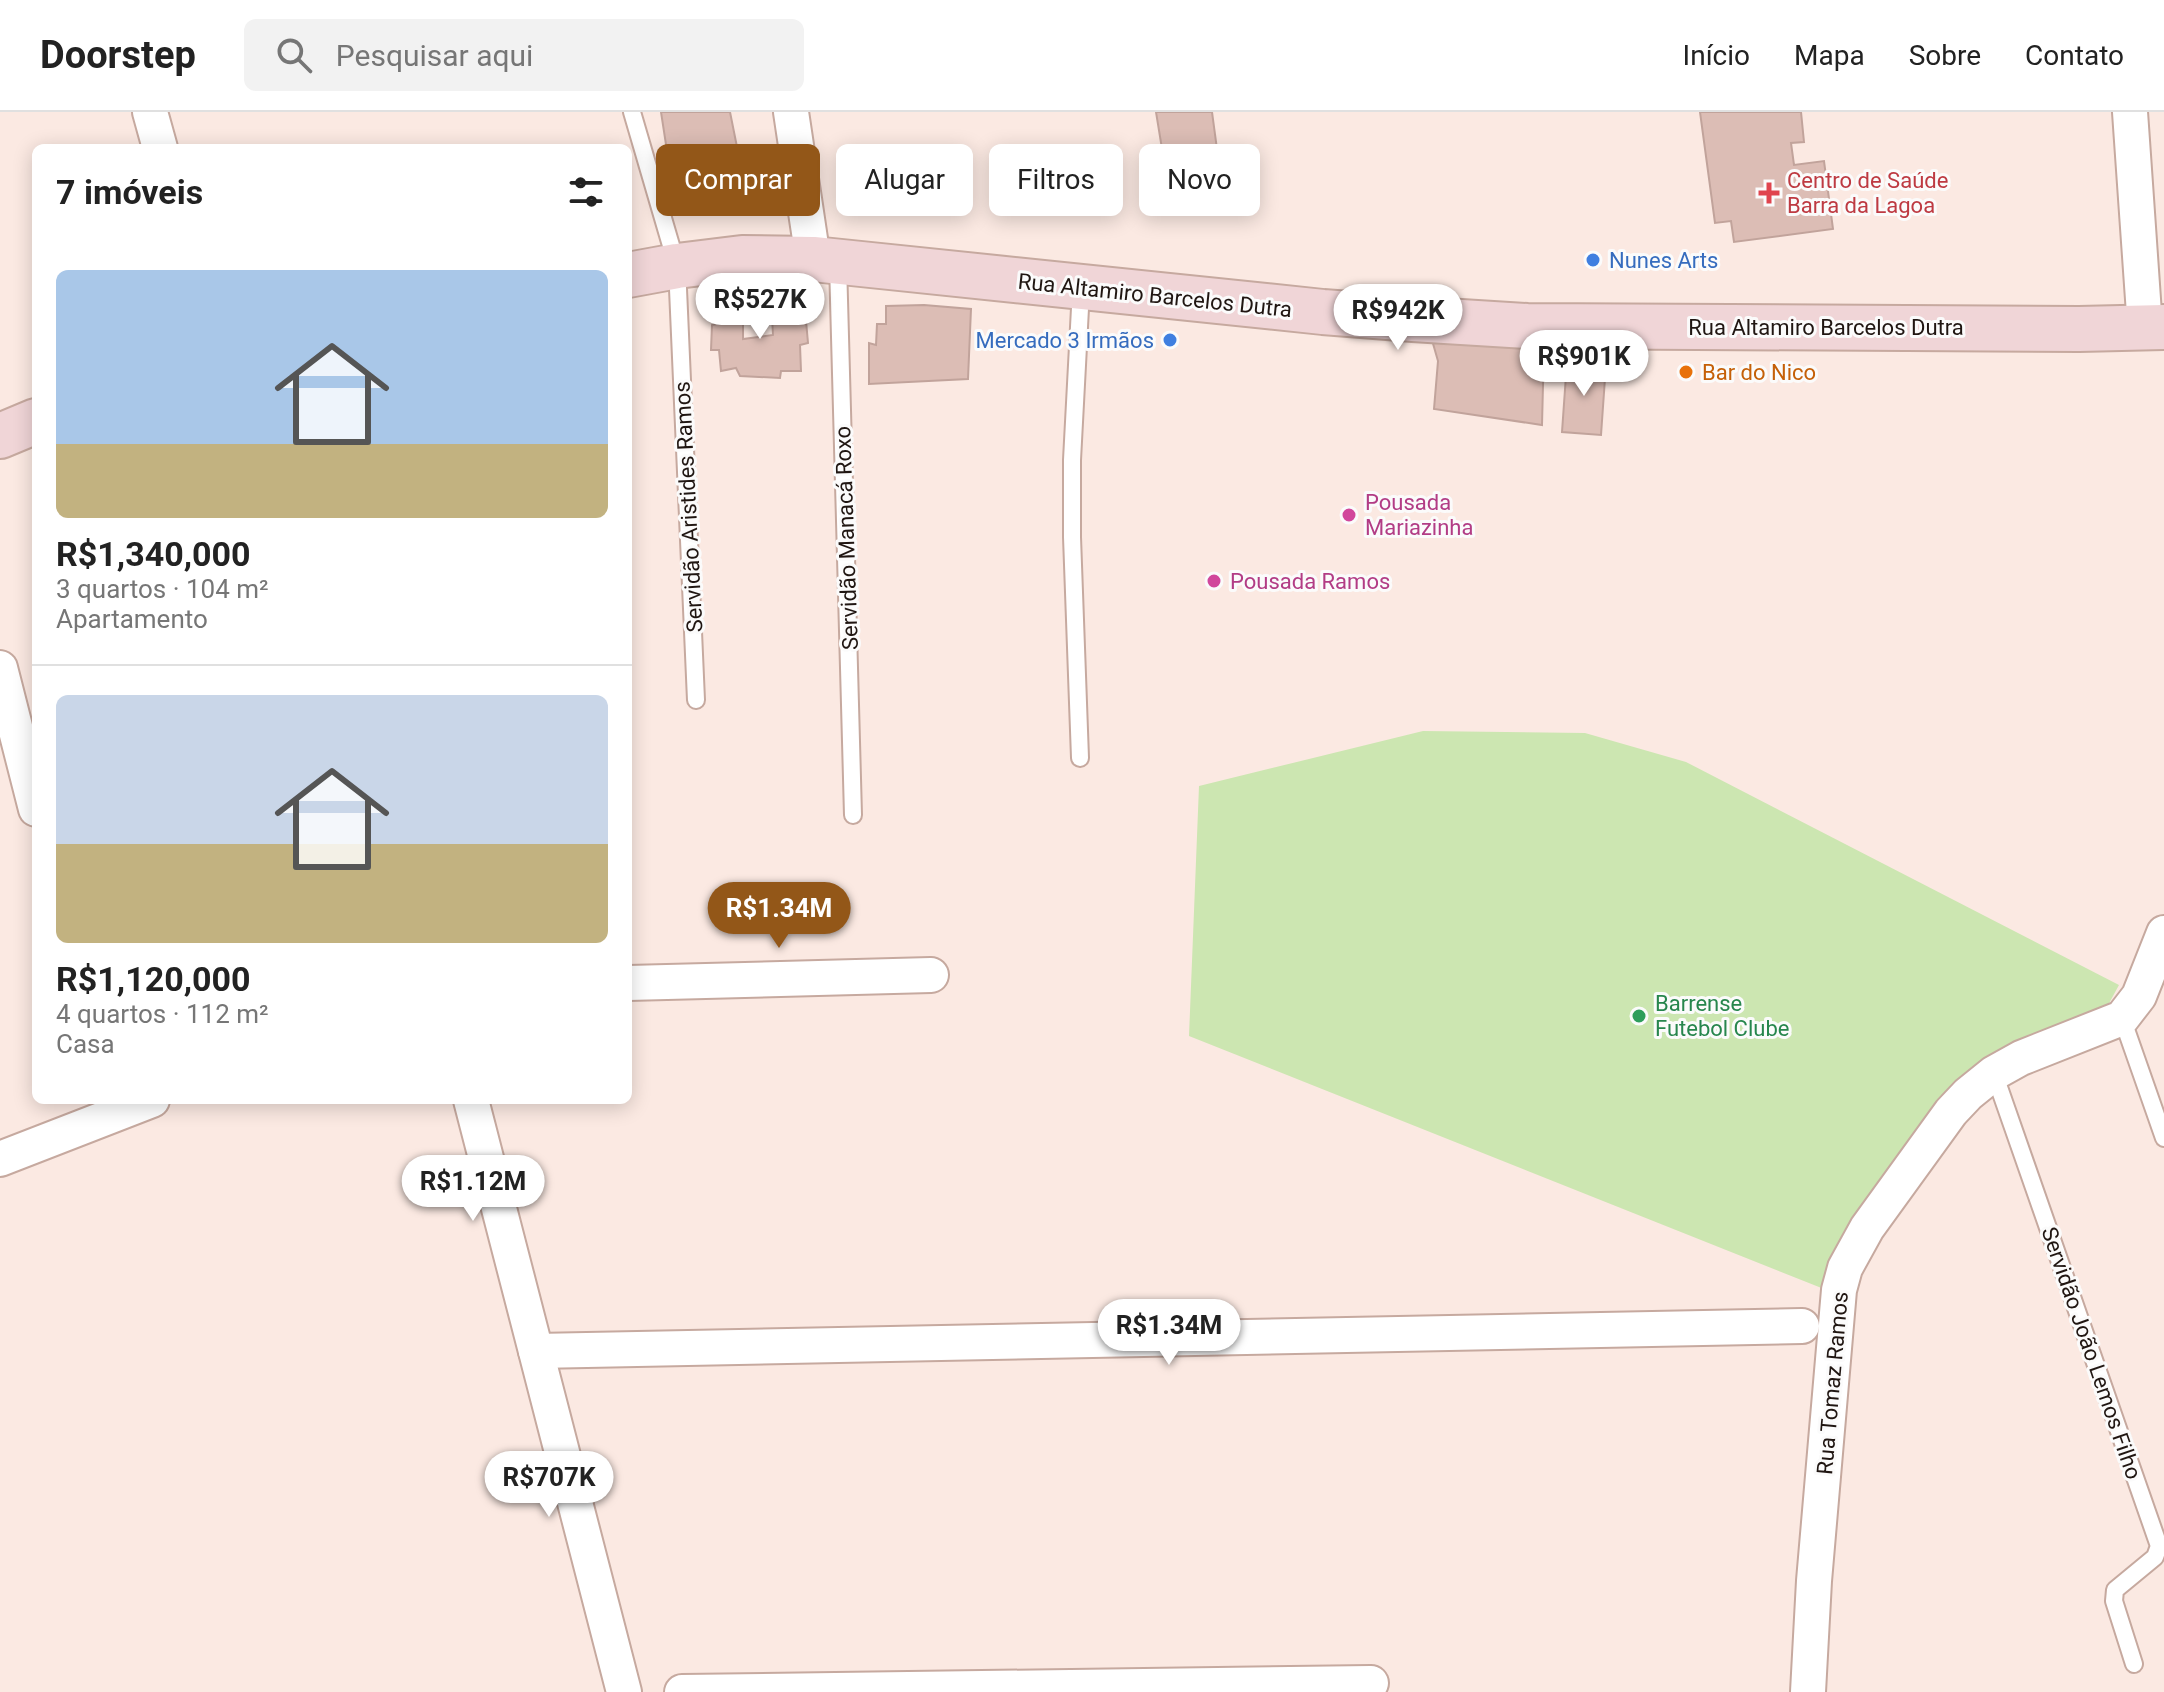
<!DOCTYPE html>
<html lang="pt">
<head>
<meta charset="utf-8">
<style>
	:root { --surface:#fff; --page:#f2f2f2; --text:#222; --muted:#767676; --line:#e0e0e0; --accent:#935718 }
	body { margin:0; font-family:Roboto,sans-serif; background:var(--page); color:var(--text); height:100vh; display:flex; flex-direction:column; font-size:30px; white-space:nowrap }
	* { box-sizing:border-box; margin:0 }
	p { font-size:26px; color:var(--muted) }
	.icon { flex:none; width:44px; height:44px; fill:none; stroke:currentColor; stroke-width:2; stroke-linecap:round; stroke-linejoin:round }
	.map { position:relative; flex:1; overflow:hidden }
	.sheet { position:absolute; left:32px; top:32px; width:600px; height:960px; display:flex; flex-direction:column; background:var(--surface); border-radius:12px; box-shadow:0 4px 20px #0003 }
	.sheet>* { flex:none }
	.guide { position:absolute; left:656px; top:32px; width:760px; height:72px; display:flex; gap:16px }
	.price { position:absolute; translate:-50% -68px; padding:0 18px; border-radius:28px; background:#fff; color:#222; font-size:26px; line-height:52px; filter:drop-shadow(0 2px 4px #0008) }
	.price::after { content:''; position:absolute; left:50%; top:48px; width:24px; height:18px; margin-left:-12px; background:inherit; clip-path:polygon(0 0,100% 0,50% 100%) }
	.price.active { background:var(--accent); color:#fff }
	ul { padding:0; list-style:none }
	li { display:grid; align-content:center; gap:16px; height:424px; padding:0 24px }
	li+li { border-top:2px solid var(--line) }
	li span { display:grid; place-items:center; height:248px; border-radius:12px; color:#555 }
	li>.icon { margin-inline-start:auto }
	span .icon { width:144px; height:144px; fill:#fffc; stroke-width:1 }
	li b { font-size:34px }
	h2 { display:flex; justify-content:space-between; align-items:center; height:96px; padding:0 24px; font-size:34px }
	.pill { padding:0 28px; border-radius:12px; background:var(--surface); box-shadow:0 4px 20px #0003; font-size:28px; line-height:72px }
	.pill.active { background:var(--accent); color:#fff }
	header { display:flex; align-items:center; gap:48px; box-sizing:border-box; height:112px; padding:0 40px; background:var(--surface); border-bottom:2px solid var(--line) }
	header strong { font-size:38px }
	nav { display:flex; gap:44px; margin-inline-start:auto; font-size:28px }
	.search { width:560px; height:72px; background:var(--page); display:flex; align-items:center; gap:20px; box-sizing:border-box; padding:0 28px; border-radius:12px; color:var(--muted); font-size:30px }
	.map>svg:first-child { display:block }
	.green { fill:#cce6b1 }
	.building { fill:#dcbdb5; stroke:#c1a39b; stroke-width:2 }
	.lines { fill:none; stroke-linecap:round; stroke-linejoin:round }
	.service-casing { stroke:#c6a99f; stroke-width:20 }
	.minor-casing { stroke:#c6a99f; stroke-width:38 }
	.secondary-casing { stroke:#c6a99f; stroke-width:48 }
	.service { stroke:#fff; stroke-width:16 }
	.minor { stroke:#fff; stroke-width:34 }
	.secondary { stroke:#f0d5d7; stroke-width:44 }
	.health-dot { fill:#e0444e; stroke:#fbfbfb; stroke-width:3 }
	.shop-dot { fill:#3f7fe0; stroke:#fbfbfb; stroke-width:3 }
	.food-dot { fill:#e8710a; stroke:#fbfbfb; stroke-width:3 }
	.hotel-dot { fill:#d1479c; stroke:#fbfbfb; stroke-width:3 }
	.leisure-dot { fill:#2e9e5b; stroke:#fbfbfb; stroke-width:3 }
	.labels { text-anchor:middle; stroke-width:6; stroke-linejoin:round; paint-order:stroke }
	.health-label { font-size:22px; fill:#be3a42; stroke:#fbfbfb; text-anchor:start }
	.shop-label { font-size:22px; fill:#366cbe; stroke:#fbfbfb; text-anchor:start }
	.street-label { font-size:22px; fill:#201612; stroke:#fbfbfb }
	.food-label { font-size:22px; fill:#c56008; stroke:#fbfbfb; text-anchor:start }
	.hotel-label { font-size:22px; fill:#b23c85; stroke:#fbfbfb; text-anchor:start }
	.leisure-label { font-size:22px; fill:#27864d; stroke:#fbfbfb; text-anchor:start }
</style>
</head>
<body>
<header>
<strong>Doorstep</strong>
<div class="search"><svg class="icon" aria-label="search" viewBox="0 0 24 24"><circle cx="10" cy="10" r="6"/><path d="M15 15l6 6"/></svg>Pesquisar aqui</div>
<nav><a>Início</a><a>Mapa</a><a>Sobre</a><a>Contato</a></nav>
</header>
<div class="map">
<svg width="2164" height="1580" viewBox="0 0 2164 1580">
	<rect width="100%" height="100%" fill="#fbe9e2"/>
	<polygon class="green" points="1423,619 1585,621 1686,650 2119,873 2107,895 2071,913 1981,948 1878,1080 1824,1177 1189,924 1199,674"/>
	<g class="building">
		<polygon points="661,0 730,0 741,55 671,65"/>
		<polygon points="1156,0 1212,0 1217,37 1163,43"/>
		<polygon points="1700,0 1801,0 1804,30 1791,31 1794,53 1824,49 1833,117 1734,130 1731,109 1715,111"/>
		<polygon points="771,188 801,189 799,210 806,209 808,231 800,233 801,259 781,259 780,266 740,264 736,256 721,259 719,238 711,238 712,213 718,212 716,193 743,189 743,227 773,223"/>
		<polygon points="924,193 971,197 968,267 869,272 869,231 876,233 877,212 886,212 886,194"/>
		<polygon points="1432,228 1544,233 1542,313 1434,297 1438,249"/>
		<polygon points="1567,249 1606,252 1601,323 1562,320"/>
	</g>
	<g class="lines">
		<defs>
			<g id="service">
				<polyline points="632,0 677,154 696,588"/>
				<polyline points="838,151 853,703"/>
				<polyline points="1080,646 1072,425 1072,348 1081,177"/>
				<polyline points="2122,906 2164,1026"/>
				<polyline points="1994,961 2159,1434 2155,1445 2115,1478 2114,1489 2134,1552"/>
			</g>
			<g id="minor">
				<polyline points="150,0 160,36"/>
				<polyline points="791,0 813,147"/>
				<polyline points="2130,0 2145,216"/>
				<polyline points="0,556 36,697"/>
				<polyline points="628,871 931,863"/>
				<polyline points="471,988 624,1580"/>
				<polyline points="0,1047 152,988"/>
				<polyline points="536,1239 1802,1214"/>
				<polyline points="682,1580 1371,1571"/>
				<polyline points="1808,1580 1814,1469 1839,1178 1845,1156 1867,1116 1951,1000 1968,982 1994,961 2021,946 2122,906 2139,884 2164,821"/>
			</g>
			<g id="secondary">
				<polyline points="628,163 677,154 742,146 813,147 1323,200 1413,207 1527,214 2079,217 2164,215"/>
				<polyline points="0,324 36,309"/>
			</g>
		</defs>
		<use href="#service" class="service-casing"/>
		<use href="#minor" class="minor-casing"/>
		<use href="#secondary" class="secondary-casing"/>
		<use href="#service" class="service"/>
		<use href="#minor" class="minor"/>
		<use href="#secondary" class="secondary"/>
	</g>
	<path class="health-dot" d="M1765 69h8v8h8v8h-8v8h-8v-8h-8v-8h8z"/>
	<g class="shop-dot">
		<circle cx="1593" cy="148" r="8"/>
		<circle cx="1170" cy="228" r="8"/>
	</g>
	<circle class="food-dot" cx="1686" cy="260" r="8"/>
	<g class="hotel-dot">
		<circle cx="1349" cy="403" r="8"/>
		<circle cx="1214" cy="469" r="8"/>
	</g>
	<circle class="leisure-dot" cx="1639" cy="904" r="8"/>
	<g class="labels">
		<g class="health-label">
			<text x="1787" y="76">Centro de Saúde<tspan x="1787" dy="25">Barra da Lagoa</tspan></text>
		</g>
		<g class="shop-label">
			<text x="1609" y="156">Nunes Arts</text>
			<text x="1154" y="236" text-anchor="end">Mercado 3 Irmãos</text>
		</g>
		<g class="street-label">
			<text transform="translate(1155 183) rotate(6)" y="8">Rua Altamiro Barcelos Dutra</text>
			<text x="1826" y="223">Rua Altamiro Barcelos Dutra</text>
			<text transform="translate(688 395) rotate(-93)" y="8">Servidão Aristides Ramos</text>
			<text transform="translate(846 426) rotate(-92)" y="8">Servidão Manacá Roxo</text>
			<text transform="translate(2092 1241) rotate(71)" y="8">Servidão João Lemos Filho</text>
			<text transform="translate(1832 1271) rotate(-85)" y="8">Rua Tomaz Ramos</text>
		</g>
		<g class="food-label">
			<text x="1702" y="268">Bar do Nico</text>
		</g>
		<g class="hotel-label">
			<text x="1365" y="398">Pousada<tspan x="1365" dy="25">Mariazinha</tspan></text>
			<text x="1230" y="477">Pousada Ramos</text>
		</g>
		<g class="leisure-label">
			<text x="1655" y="899">Barrense<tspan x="1655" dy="25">Futebol Clube</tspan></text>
		</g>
	</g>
</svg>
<b class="price" style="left:760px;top:229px">R$527K</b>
<b class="price" style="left:1398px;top:240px">R$942K</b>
<b class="price" style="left:1584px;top:286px">R$901K</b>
<b class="price active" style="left:779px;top:838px">R$1.34M</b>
<b class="price" style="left:473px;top:1111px">R$1.12M</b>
<b class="price" style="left:1169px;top:1255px">R$1.34M</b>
<b class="price" style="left:549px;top:1407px">R$707K</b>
<div class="guide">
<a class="pill active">Comprar</a>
<a class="pill">Alugar</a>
<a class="pill">Filtros</a>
<a class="pill">Novo</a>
</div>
<section class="sheet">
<h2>7 imóveis<svg class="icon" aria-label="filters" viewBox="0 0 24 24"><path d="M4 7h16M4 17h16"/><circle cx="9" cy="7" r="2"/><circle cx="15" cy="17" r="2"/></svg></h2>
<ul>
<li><span style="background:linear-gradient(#a9c7e8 70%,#c2b280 0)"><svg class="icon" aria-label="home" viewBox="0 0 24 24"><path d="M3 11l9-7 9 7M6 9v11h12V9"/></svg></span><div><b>R$1,340,000</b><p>3 quartos · 104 m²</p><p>Apartamento</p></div></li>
<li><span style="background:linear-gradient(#c9d6e8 60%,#c2b280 0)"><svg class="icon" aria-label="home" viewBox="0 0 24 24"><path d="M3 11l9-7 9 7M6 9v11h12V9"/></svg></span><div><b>R$1,120,000</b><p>4 quartos · 112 m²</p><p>Casa</p></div></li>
</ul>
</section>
</div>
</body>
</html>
